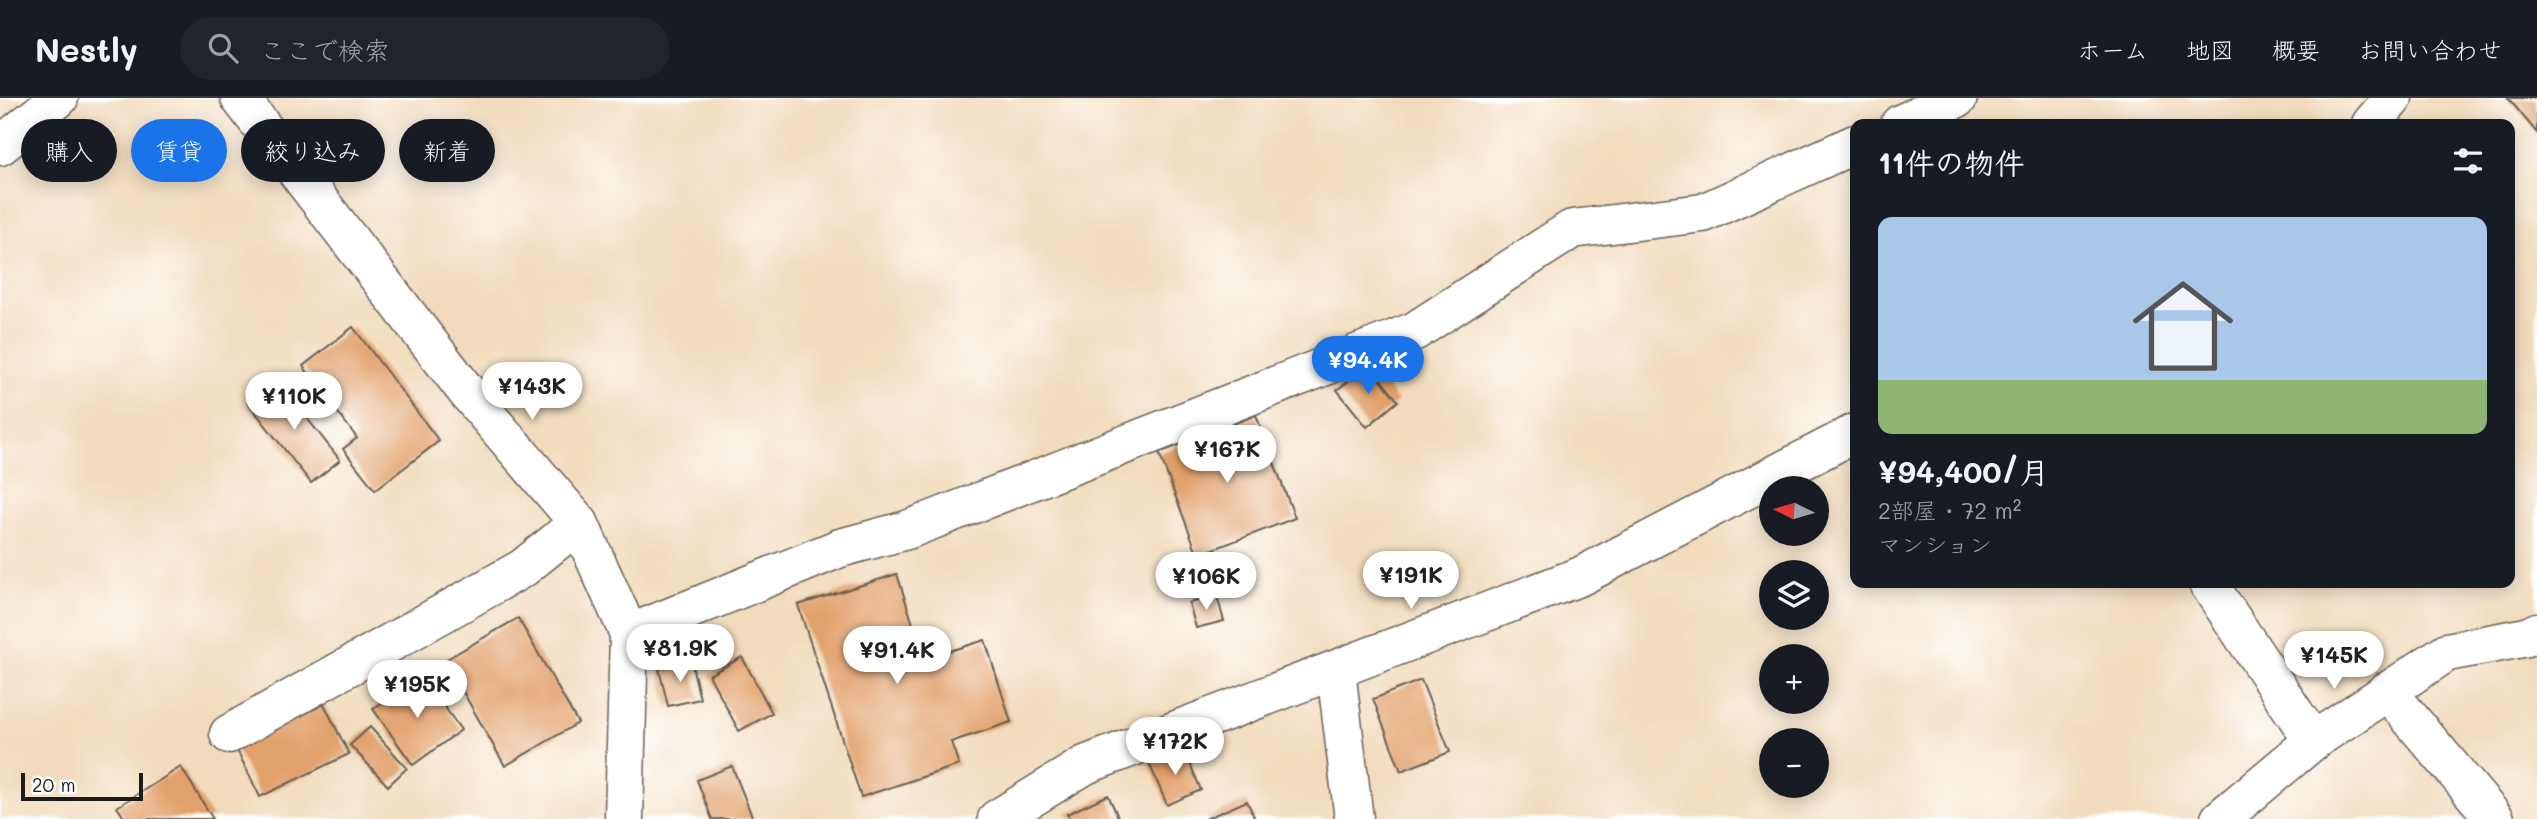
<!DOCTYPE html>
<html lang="ja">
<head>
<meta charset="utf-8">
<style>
	:root { --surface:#171b24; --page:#20242c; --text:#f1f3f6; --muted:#9ea1a6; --line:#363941; --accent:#1a73e8 }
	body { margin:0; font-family:Mali,"Klee One",sans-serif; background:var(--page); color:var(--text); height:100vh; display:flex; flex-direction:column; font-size:26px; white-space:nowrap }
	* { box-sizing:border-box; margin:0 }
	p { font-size:23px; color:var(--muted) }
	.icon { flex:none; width:38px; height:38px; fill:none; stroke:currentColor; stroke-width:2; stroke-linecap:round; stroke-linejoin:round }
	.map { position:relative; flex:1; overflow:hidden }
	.details { position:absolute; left:1850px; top:21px; width:665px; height:469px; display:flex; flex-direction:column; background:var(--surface); border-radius:14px; box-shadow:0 4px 18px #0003 }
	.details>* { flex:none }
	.hud { position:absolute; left:21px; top:21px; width:665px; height:63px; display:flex; gap:14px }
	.needle { width:46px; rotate:275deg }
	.buttons { position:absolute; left:1759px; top:378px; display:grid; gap:14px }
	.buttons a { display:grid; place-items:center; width:70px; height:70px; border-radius:50%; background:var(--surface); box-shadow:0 4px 18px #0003; font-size:35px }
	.scale { position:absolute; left:21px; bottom:18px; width:122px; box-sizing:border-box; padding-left:7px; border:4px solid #1c1c1c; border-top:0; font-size:19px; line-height:24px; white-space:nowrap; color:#1c1c1c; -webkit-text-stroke:5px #fff; paint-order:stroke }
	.price { position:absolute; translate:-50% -60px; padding:0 16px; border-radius:24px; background:#fff; color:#222; font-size:23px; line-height:46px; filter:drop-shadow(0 2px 4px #0008) }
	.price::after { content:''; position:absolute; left:50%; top:42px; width:21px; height:16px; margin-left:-10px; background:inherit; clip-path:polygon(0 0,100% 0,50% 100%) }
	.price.active { background:var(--accent); color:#fff }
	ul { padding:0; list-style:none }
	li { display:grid; align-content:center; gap:14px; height:371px; padding:0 28px }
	li span { display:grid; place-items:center; height:217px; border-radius:14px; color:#555 }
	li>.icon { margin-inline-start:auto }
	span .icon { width:126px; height:126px; fill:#fffc; stroke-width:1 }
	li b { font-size:30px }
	h2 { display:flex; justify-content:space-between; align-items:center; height:84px; padding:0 28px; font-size:30px }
	.chip { padding:0 24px; border-radius:32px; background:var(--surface); box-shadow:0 4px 18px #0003; font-size:24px; line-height:63px }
	.chip.active { background:var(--accent); color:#fff }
	header { display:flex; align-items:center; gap:42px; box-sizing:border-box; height:98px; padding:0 35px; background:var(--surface); border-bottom:2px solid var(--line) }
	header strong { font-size:33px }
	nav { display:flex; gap:38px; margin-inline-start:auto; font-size:24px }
	.search { width:490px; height:63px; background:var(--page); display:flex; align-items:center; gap:18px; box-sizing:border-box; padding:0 24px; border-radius:38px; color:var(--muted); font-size:26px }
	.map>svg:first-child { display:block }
	.building { fill:#e2a06b }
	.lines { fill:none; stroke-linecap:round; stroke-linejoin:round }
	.minor-casing { stroke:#675f54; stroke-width:41 }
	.tertiary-casing { stroke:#675f54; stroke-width:41 }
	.minor { stroke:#fff; stroke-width:38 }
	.tertiary { stroke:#fff; stroke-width:38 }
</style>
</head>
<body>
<header>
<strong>Nestly</strong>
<div class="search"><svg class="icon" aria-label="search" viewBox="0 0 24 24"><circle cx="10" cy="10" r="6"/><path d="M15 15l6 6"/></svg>ここで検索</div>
<nav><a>ホーム</a><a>地図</a><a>概要</a><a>お問い合わせ</a></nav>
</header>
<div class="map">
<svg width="2537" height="721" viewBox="0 0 2537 721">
	<rect width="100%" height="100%" fill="#fff"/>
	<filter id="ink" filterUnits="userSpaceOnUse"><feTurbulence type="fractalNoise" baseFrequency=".0143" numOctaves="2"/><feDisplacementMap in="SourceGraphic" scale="14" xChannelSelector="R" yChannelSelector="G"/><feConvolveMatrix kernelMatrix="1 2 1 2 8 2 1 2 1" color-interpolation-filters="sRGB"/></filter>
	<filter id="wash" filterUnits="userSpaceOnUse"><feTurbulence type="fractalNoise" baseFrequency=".00686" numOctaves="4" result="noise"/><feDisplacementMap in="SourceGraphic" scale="28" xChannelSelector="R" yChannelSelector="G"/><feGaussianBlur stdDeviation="1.57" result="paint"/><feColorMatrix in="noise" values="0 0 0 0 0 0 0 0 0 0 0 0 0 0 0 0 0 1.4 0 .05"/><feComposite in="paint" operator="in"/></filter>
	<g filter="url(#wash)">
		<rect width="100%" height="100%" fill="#f1dbbc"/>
		<g id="blocks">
			<g class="building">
				<polygon points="2508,0 2537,0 2537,35"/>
				<polygon points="353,229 439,343 375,392 343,351 357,340 303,268"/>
				<polygon points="1369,267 1398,303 1367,329 1337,292"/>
				<polygon points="277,282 340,362 311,385 248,305"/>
				<polygon points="1256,317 1295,420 1198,457 1159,355"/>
				<polygon points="897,476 924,561 985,542 1011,624 951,644 959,667 861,699 798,507"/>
				<polygon points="1217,498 1224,523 1196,530 1189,505"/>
				<polygon points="518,520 578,625 505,668 445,562"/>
				<polygon points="742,559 772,615 739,633 709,577"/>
				<polygon points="691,563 700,601 668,608 659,571"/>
				<polygon points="422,577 461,632 413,667 373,611"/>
				<polygon points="1421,582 1450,654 1401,673 1373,601"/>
				<polygon points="324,606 349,656 260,699 236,650"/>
				<polygon points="370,629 407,670 388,688 350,647"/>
				<polygon points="1184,651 1201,692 1167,707 1149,665"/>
				<polygon points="732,668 753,721 712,721 697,682"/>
				<polygon points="181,669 213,721 125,721 117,709"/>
				<polygon points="1108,697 1119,721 1070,721 1067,716"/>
				<polygon points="1247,703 1255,721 1205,721"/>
			</g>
		</g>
	</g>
	<g filter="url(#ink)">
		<use href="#blocks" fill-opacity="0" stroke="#675f54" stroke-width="2"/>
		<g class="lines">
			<defs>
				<g id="minor">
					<polyline points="1900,26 1958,0"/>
					<polyline points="2371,26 2393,0"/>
					<polyline points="0,48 59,0"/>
					<polyline points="2208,485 2313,643"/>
					<polyline points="629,536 840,450 907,432 1415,233 1572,131 1703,115 1855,46"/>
					<polyline points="1336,573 1354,721"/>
					<polyline points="2387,593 2495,721"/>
					<polyline points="229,636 523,470 579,425"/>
					<polyline points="997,721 1085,667 1581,478 1855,335"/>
					<polyline points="2220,721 2313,643 2447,554 2527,539 2537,534"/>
				</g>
				<polyline id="tertiary" points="240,0 467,294 579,425 629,536 624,721"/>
			</defs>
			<use href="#minor" class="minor-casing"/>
			<use href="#tertiary" class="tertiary-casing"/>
			<use href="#minor" class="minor"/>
			<use href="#tertiary" class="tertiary"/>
		</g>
	</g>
</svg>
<div class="buttons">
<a><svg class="needle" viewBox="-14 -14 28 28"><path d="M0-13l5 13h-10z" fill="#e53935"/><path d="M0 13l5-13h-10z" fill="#9ea1a6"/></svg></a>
<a><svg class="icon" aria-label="layers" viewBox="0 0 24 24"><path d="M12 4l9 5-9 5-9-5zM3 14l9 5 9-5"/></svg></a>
<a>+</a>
<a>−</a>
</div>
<div class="scale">20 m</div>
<b class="price active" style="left:1368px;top:298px">¥94.4K</b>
<b class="price" style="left:532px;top:324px">¥143K</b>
<b class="price" style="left:294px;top:334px">¥110K</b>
<b class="price" style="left:1227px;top:387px">¥167K</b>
<b class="price" style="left:1411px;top:513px">¥191K</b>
<b class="price" style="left:1206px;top:514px">¥106K</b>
<b class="price" style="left:680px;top:586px">¥81.9K</b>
<b class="price" style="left:897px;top:588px">¥91.4K</b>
<b class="price" style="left:2334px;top:593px">¥145K</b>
<b class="price" style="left:417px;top:622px">¥195K</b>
<b class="price" style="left:1175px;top:679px">¥172K</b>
<div class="hud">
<a class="chip">購入</a>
<a class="chip active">賃貸</a>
<a class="chip">絞り込み</a>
<a class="chip">新着</a>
</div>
<section class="details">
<h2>11件の物件<svg class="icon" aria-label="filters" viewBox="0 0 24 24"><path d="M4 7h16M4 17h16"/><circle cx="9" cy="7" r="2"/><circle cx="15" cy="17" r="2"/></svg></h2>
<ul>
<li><span style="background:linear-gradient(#a9c7e8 75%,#8fb573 0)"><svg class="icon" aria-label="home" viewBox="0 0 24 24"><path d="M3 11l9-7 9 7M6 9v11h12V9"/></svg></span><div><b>¥94,400/月</b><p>2部屋 · 72 m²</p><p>マンション</p></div></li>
</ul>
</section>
</div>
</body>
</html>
